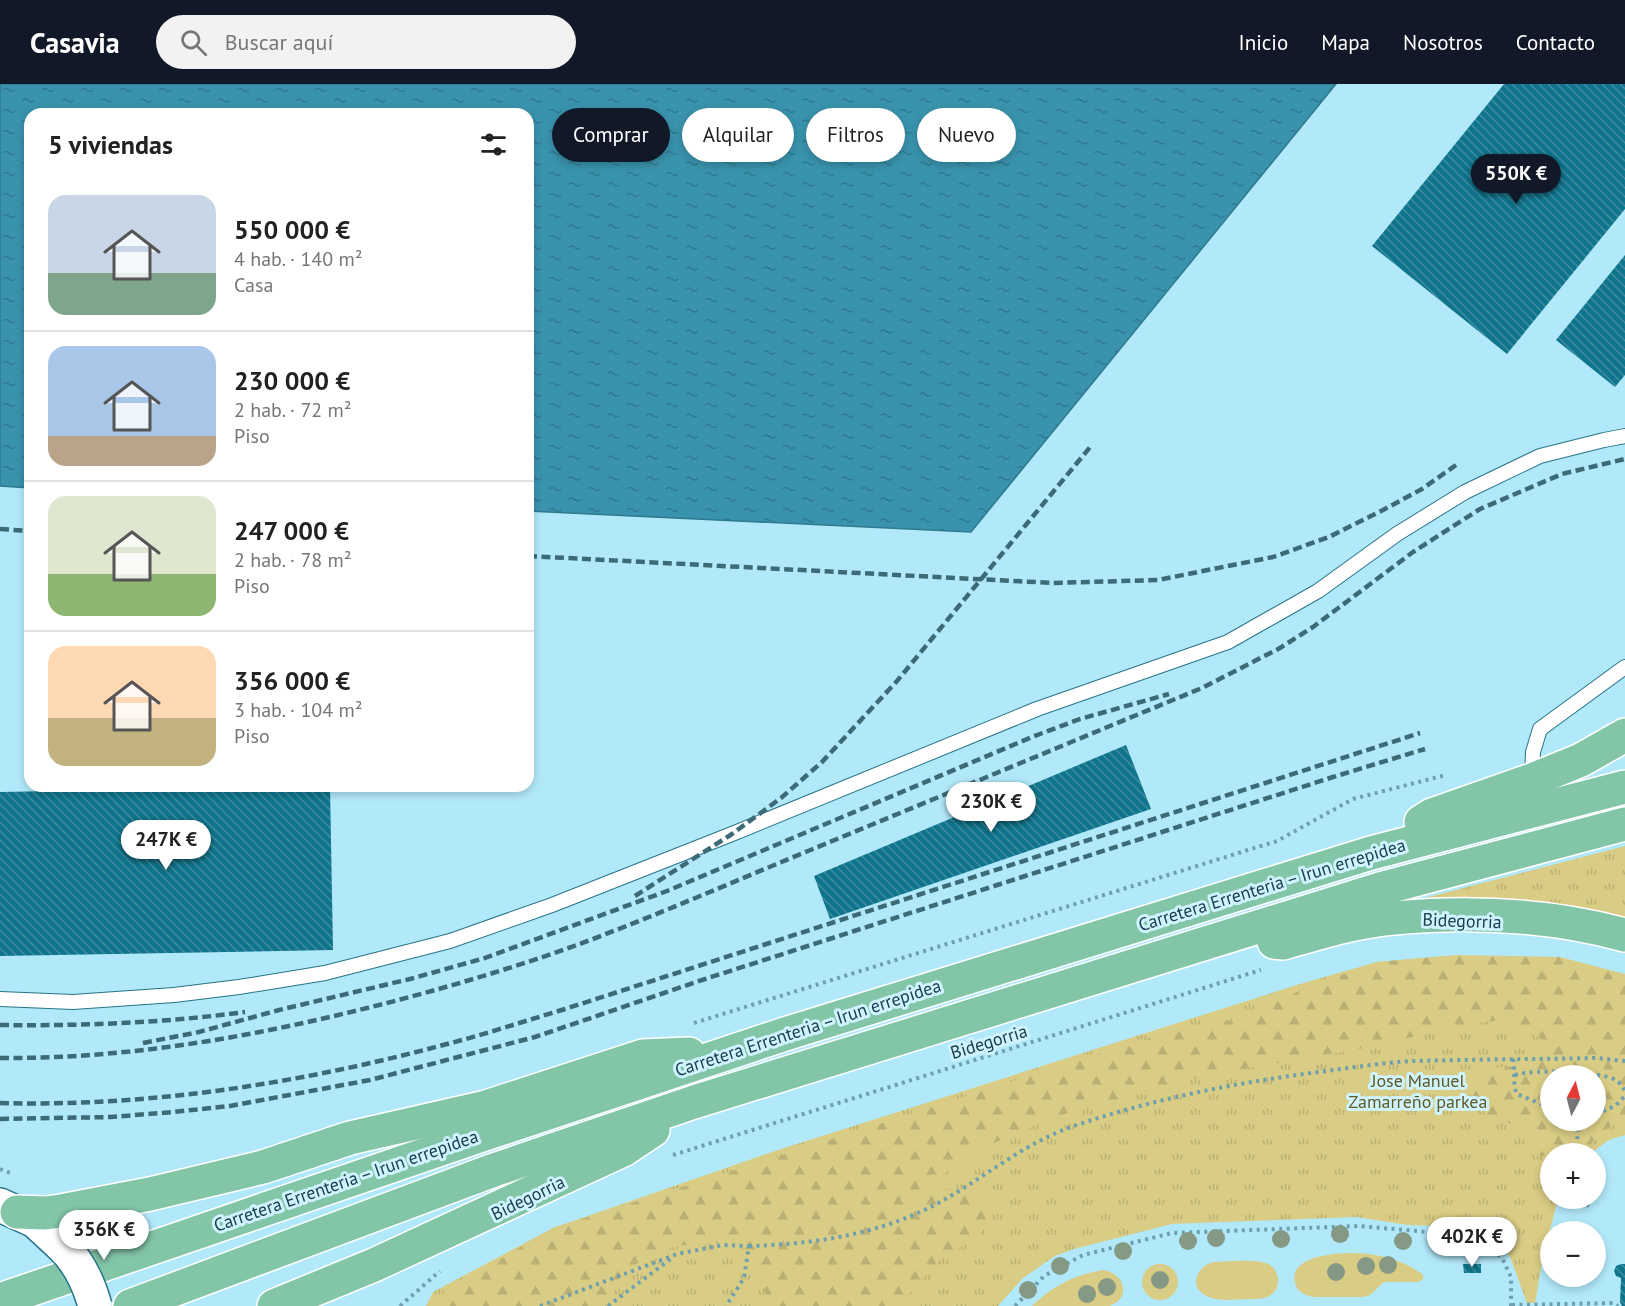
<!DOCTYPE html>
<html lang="es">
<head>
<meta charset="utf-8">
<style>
	:root { --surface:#fff; --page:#f2f2f2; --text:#222; --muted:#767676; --line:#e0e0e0; --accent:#111827 }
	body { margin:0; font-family:"PT Sans",sans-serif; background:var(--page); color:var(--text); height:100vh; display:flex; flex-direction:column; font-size:22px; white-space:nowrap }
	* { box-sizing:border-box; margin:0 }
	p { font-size:20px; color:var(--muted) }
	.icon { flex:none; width:33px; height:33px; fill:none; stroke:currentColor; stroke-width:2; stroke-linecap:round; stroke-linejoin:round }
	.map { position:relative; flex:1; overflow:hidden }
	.panel { position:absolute; left:24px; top:24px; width:510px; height:684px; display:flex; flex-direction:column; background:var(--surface); border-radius:18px; box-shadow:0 3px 9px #0003 }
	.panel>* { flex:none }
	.banner { position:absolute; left:552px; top:24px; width:570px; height:54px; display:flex; gap:12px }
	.needle { width:39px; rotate:7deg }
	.controls { position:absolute; left:1540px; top:981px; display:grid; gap:12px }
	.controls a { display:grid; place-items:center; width:66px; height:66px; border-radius:50%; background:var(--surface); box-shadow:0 3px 9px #0003; font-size:30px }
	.price { position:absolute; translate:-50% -51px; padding:0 14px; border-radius:21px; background:#fff; color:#222; font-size:20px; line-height:39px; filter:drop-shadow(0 2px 3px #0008) }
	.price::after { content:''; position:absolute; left:50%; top:36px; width:18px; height:14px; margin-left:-9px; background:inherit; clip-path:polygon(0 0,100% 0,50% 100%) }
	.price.selected { background:var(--accent); color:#fff }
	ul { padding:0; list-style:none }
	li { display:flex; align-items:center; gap:18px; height:150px; padding:0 24px }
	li+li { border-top:2px solid var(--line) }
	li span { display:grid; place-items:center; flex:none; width:168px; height:120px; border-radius:18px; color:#555 }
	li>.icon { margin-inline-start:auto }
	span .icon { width:72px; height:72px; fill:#fffc; stroke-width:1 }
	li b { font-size:26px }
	h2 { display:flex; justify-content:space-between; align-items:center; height:72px; padding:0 24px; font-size:26px }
	.tag { padding:0 21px; border-radius:27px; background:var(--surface); box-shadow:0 3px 9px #0003; font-size:21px; line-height:54px }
	.tag.selected { background:var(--accent); color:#fff }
	header { display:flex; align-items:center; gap:36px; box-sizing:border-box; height:84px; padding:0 30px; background:var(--accent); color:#fff }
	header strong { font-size:28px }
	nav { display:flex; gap:33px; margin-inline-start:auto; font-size:21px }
	.search { width:420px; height:54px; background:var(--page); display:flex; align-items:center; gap:15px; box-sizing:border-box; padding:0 21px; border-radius:33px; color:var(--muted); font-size:22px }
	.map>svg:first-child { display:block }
	.grass { fill:url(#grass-tufts); fill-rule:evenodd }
	.forest { fill:url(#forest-firs); fill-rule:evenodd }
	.garden { fill:#d9cc84 }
	.water { fill:url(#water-ripples); stroke:#2e7a8f; stroke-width:1.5 }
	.building { fill:url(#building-back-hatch) }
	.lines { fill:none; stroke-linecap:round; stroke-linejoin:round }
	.lane-casing { stroke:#267489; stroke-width:16 }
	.secondary-casing { stroke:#267489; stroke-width:36 }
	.primary-casing { stroke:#fff; stroke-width:36 }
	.path { stroke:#6e9fae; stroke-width:4; stroke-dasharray:3 4.5; stroke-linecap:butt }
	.lane { stroke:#fff; stroke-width:14 }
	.secondary { stroke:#fff; stroke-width:33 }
	.primary { stroke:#82c5a7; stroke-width:33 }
	.rail { stroke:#3c6a77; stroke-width:4.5; stroke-dasharray:9 4.5; stroke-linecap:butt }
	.secondary-bridge-casing { stroke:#267489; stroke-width:36; stroke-linecap:butt }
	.secondary-bridge { stroke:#fff; stroke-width:33 }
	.tree { fill:#859984 }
	.labels { text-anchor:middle; stroke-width:6; stroke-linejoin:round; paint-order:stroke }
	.street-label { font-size:18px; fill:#16404c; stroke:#cff3ff }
	.park-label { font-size:18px; fill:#615823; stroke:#cff3ff }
</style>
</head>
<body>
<header>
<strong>Casavia</strong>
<div class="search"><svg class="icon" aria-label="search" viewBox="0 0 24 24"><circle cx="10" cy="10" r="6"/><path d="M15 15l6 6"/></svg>Buscar aquí</div>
<nav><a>Inicio</a><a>Mapa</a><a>Nosotros</a><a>Contacto</a></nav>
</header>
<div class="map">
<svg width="1625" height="1222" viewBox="0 0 1625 1222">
	<defs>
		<pattern id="grass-tufts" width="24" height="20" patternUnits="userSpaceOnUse" patternTransform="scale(1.5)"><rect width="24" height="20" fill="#d9cc84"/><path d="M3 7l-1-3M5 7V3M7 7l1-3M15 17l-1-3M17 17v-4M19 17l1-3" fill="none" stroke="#bab074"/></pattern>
		<pattern id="forest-firs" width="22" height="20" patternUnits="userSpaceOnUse" patternTransform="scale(1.5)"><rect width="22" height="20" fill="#d9cc84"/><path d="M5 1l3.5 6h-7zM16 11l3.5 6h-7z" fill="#bab074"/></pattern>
		<pattern id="water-ripples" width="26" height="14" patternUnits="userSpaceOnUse" patternTransform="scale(1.5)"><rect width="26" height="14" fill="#3993ac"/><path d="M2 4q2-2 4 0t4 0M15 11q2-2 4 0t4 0" fill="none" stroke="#2f798e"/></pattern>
		<pattern id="building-back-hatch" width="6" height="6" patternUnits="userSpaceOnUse" patternTransform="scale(1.5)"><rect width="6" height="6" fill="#0e758d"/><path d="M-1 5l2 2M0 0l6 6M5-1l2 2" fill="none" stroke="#418d9f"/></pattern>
	</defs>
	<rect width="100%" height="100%" fill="#b2e9fa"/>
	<g class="grass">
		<polygon points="1625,762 1625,836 1417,816"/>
		<path d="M1458,871L1625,897V1051L1609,1056L1591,1069L1551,1070V1114L1558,1115L1543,1173L1535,1219H1527L1510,1173L1496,1156L1488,1150L1467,1143L1408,1141L1356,1133L1172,1140L1074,1165L1055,1172L1023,1194L998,1222H426L433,1208L553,1144L778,1066L1300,900L1377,878ZM1551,992H1596V1036H1551Z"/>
	</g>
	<path class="forest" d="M1458,871L1560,873L1625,890V1042L1615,1038L1580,1069L1551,1070V1071L1538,1072L1524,1045L1487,1031L1470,1010L1480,985L1531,981L1541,954L1502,936L1455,942L1376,962L1203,992L1054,1033L987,1062L938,1093L935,1104L982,1109L993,1136L975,1154L937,1178L908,1212V1222H769L758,1183L741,1160C695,1157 654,1159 620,1194C613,1202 608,1213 603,1222H436L443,1209L553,1144L1171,947L1238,935L1308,903L1377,878ZM1551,992H1596V1036H1551Z"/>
	<g class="garden">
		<path d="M1355,1169C1379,1170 1404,1176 1423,1191V1195L1419,1198H1384L1370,1211L1364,1213H1313C1305,1211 1297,1208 1295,1199C1288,1171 1338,1169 1355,1169Z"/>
		<path d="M1214,1178C1228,1178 1258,1174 1270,1181C1281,1188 1281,1206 1269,1212C1264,1215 1257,1215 1251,1215C1238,1215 1221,1218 1209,1213C1188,1206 1195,1182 1214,1178Z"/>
		<circle cx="1160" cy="1198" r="18"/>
		<path d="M1103,1186C1125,1189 1132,1215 1109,1222H1032C1052,1202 1074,1191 1103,1186Z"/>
	</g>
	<polygon class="water" points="0,0 1336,0 971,448 528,427 528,30 30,30 30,404 0,402"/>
	<g class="building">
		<polygon points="1504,0 1625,0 1625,125 1507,270 1372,162"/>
		<polygon points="1625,171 1625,291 1615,303 1556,256"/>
		<polygon points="1126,661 1151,725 830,835 814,792"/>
		<polygon points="330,702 333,866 0,872 0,708"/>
		<polygon points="1463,1180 1481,1180 1481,1189 1464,1189"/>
		<polygon points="1621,1180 1625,1180 1625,1222 1622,1222 1620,1218 1621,1194 1616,1192 1614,1187 1616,1182"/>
	</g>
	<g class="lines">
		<defs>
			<g id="lane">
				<polyline points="1532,694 1533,668 1540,645 1625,583"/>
				<polyline points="0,915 73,918 174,911 239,903 325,889 450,857 552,821 732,750 1037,625 1228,558 1318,507 1397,450 1465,408 1540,372 1604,356 1625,352"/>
			</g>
			<polyline id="secondary" points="0,1121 35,1137 62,1162"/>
			<g id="primary">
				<polyline points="1421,738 1432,731 1532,696 1581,676 1625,651"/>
				<path d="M1274,858L1283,859C1319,849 1356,837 1394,834C1470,827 1551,831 1625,851"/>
				<polyline points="17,1128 45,1129 61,1127 150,1110 263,1083 350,1054 486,1023 643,972 689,970"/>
				<polyline points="0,1216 482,1051 785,950 1371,769 1625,703"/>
				<polyline points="130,1222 494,1086 694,1018 1380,805 1625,740"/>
				<polyline points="274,1222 374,1181 623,1066 653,1046"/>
			</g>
		</defs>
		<use href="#lane" class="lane-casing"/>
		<use href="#secondary" class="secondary-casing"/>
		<use href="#primary" class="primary-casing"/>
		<g class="path">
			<polyline points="694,939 1277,757 1353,715 1446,691"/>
			<path d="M1513,975C1516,986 1512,1001 1517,1010L1551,1024"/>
			<path d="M1515,991C1533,985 1599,987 1616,996C1620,999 1623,1003 1625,1007"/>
			<polyline points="1596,1030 1615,1022 1625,1012"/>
			<polyline points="1575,1070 1580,1036"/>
			<polyline points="673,1071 1261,886"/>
			<polyline points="0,1085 13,1090"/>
			<polyline points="1573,1114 1593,1124"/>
			<path d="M749,1162C819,1160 888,1149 949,1113C990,1089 1029,1057 1074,1042C1155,1014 1241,998 1326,987C1350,984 1374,980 1398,978C1419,976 1440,977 1461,976C1506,975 1551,975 1597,974L1625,977"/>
			<polyline points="1512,1221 1614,1219 1618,1222"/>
			<polyline points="400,1222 440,1187"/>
			<polyline points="540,1222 677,1170 723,1161 749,1162 744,1194 726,1222"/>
			<polyline points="608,1222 672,1174"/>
			<polyline points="1015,1222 1044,1192 1083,1171 1172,1149 1358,1142 1464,1151 1488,1161 1502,1174 1511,1193 1511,1222"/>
		</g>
		<use href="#lane" class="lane"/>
		<use href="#secondary" class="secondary"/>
		<use href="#primary" class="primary"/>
		<g class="rail">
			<polyline points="0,445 30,447"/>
			<polyline points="528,472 1053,499 1158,496 1273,473 1329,453 1383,426 1422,405 1456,381"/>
			<polyline points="635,812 732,750 781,714 822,678 897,597 1091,362"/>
			<path d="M0,941C82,942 164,939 245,928"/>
			<polyline points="143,959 199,948 279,926 410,895 485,874 667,807 1032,653 1080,635 1169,610"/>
			<path d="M0,974C130,975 258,952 383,920C445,904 506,886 566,865C648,835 728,800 808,767C939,713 1071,658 1202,604L1280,564L1313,543L1413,468L1480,425L1562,390L1625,375"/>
			<path d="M0,1019C150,1023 302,999 447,960C486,950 525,937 565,925L1420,649"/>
			<polyline points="0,1035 111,1033 173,1028 230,1022 370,996 535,953 702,896 1333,693 1425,665"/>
		</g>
		<defs>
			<path id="secondary-bridge" d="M62,1162C79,1178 89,1200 95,1222"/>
		</defs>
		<use href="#secondary-bridge" class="secondary-bridge-casing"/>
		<use href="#secondary-bridge" class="secondary-bridge"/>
	</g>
	<g class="tree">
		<circle cx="1340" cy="1150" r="9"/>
		<circle cx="1216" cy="1154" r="9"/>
		<circle cx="1281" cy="1155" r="9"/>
		<circle cx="1468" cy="1155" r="9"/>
		<circle cx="1441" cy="1156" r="9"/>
		<circle cx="1188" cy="1157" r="9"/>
		<circle cx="1403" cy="1157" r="9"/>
		<circle cx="1123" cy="1167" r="9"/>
		<circle cx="1388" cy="1181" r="9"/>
		<circle cx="1060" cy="1182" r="9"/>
		<circle cx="1366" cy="1182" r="9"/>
		<circle cx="1336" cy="1188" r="9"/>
		<circle cx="1160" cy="1196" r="9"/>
		<circle cx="1107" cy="1203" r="9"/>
		<circle cx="1028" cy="1206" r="9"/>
		<circle cx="1087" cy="1210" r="9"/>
	</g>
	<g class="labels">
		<g class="street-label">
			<text transform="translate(1272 801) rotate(-17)" y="6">Carretera Errenteria – Irun errepidea</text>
			<text transform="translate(1462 837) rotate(2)" y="6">Bidegorria</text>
			<text transform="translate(808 944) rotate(-18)" y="6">Carretera Errenteria – Irun errepidea</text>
			<text transform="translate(989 958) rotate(-17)" y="6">Bidegorria</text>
			<text transform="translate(346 1097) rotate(-19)" y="6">Carretera Errenteria – Irun errepidea</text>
			<text transform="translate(528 1114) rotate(-26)" y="6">Bidegorria</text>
		</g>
		<g class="park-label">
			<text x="1418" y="1003">Jose Manuel<tspan x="1418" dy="21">Zamarreño parkea</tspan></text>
		</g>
	</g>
</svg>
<div class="controls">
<a><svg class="needle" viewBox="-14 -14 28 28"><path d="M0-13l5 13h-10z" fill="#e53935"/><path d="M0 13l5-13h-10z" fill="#767676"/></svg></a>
<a>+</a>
<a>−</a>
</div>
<b class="price selected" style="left:1516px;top:121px">550K €</b>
<b class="price" style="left:991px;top:749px">230K €</b>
<b class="price" style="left:166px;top:787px">247K €</b>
<b class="price" style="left:104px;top:1177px">356K €</b>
<b class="price" style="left:1472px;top:1184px">402K €</b>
<div class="banner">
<a class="tag selected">Comprar</a>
<a class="tag">Alquilar</a>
<a class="tag">Filtros</a>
<a class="tag">Nuevo</a>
</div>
<section class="panel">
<h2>5 viviendas<svg class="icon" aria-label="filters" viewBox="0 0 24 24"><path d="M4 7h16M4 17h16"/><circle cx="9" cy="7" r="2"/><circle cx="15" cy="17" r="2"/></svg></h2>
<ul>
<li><span style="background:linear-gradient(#c9d6e8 65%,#7fa58c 0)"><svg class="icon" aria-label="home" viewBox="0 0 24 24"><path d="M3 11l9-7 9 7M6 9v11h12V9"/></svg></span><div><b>550 000 €</b><p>4 hab. · 140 m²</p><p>Casa</p></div></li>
<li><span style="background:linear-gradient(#a9c7e8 75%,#b9a48a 0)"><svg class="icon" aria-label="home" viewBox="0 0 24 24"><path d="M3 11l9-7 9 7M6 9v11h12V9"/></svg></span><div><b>230 000 €</b><p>2 hab. · 72 m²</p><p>Piso</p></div></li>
<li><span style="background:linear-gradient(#dfe7d0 65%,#8fb573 0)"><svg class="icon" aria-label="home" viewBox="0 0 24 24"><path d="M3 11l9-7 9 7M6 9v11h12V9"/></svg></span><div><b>247 000 €</b><p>2 hab. · 78 m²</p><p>Piso</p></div></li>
<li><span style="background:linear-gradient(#ffd9b3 60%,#c2b280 0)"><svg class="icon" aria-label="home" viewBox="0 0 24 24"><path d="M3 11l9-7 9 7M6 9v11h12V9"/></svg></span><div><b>356 000 €</b><p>3 hab. · 104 m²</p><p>Piso</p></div></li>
</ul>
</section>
</div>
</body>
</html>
